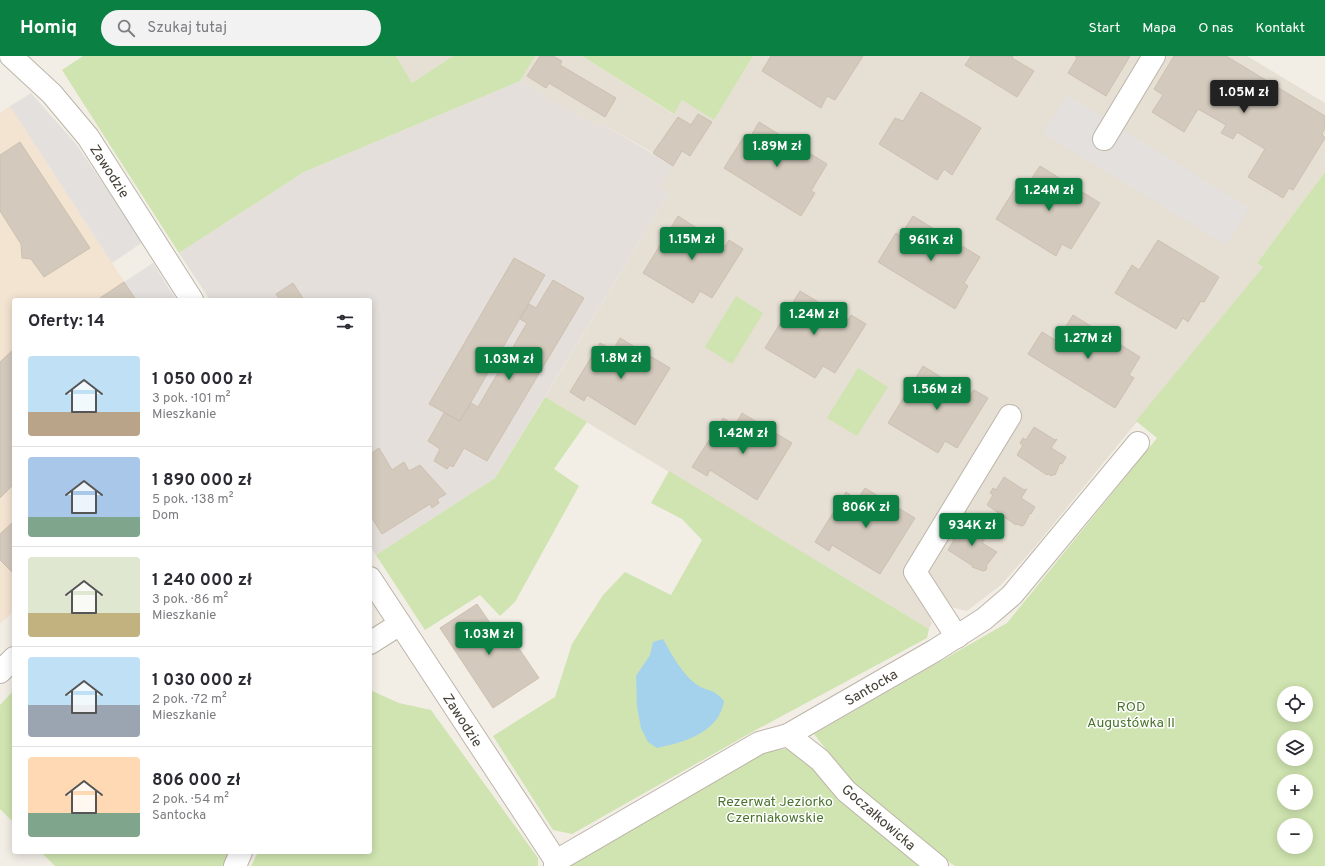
<!DOCTYPE html>
<html lang="pl">
<head>
<meta charset="utf-8">
<style>
	:root { --surface:#fff; --page:#f2f2f3; --text:#2b2b33; --muted:#7c7c81; --line:#e1e1e2; --accent:#0b8043 }
	body { margin:0; font-family:Overpass,sans-serif; background:var(--page); color:var(--text); height:100vh; display:flex; flex-direction:column; font-size:15px; white-space:nowrap }
	* { box-sizing:border-box; margin:0 }
	p { font-size:13px; color:var(--muted) }
	.icon { flex:none; width:22px; height:22px; fill:none; stroke:currentColor; stroke-width:2; stroke-linecap:round; stroke-linejoin:round }
	.map { position:relative; flex:1; overflow:hidden }
	.panel { position:absolute; left:12px; top:242px; width:360px; height:556px; display:flex; flex-direction:column; background:var(--surface); border-radius:4px; box-shadow:0 2px 10px #0003 }
	.panel>* { flex:none }
	.fabs { position:absolute; left:1277px; top:630px; display:grid; gap:8px }
	.fabs a { display:grid; place-items:center; width:36px; height:36px; border-radius:50%; background:var(--surface); box-shadow:0 2px 10px #0003; font-size:20px }
	.price { position:absolute; translate:-50% -34px; padding:0 9px; border-radius:4px; background:var(--accent); color:#fff; font-size:13px; line-height:26px; filter:drop-shadow(0 1px 2px #0008) }
	.price::after { content:''; position:absolute; left:50%; top:24px; width:12px; height:9px; margin-left:-6px; background:inherit; clip-path:polygon(0 0,100% 0,50% 100%) }
	.price.selected { background:#222; color:#fff }
	ul { padding:0; list-style:none }
	li { display:flex; align-items:center; gap:12px; height:100px; padding:0 16px }
	li+li { border-top:1px solid var(--line) }
	li span { display:grid; place-items:center; flex:none; width:112px; height:80px; border-radius:4px; color:#555 }
	li>.icon { margin-inline-start:auto }
	span .icon { width:48px; height:48px; fill:#fffc; stroke-width:1 }
	li b { font-size:17px }
	h2 { display:flex; justify-content:space-between; align-items:center; height:48px; padding:0 16px; font-size:17px }
	header { display:flex; align-items:center; gap:24px; box-sizing:border-box; height:56px; padding:0 20px; background:var(--accent); color:#fff }
	header strong { font-size:19px }
	nav { display:flex; gap:22px; margin-inline-start:auto; font-size:14px }
	.search { width:280px; height:36px; background:var(--page); display:flex; align-items:center; gap:10px; box-sizing:border-box; padding:0 14px; border-radius:22px; color:var(--muted); font-size:15px }
	.map>svg:first-child { display:block }
	.residential { fill:#e6dfd4 }
	.commercial { fill:#f3e3d1 }
	.industrial { fill:#e4dfda }
	.green { fill:#cfe4b0; fill-rule:evenodd }
	.parking { fill:#e3e0de }
	.water { fill:#a4d2ec }
	.building { fill:#d3c9bc; stroke:#cdc0af }
	.lines { fill:none; stroke-linecap:round; stroke-linejoin:round }
	.minor-casing { stroke:#bdb5a9; stroke-width:24 }
	.minor { stroke:#fff; stroke-width:22 }
	.labels { text-anchor:middle; stroke-width:3; stroke-linejoin:round; paint-order:stroke }
	.street-label { font-size:14px; fill:#443e35; stroke:#fff }
	.park-label { font-size:14px; fill:#4a732c; stroke:#fff }
</style>
</head>
<body>
<header>
<strong>Homiq</strong>
<div class="search"><svg class="icon" aria-label="search" viewBox="0 0 24 24"><circle cx="10" cy="10" r="6"/><path d="M15 15l6 6"/></svg>Szukaj tutaj</div>
<nav><a>Start</a><a>Mapa</a><a>O nas</a><a>Kontakt</a></nav>
</header>
<div class="map">
<svg width="1325" height="810" viewBox="0 0 1325 810">
	<rect width="100%" height="100%" fill="#f2eee6"/>
	<g class="residential">
		<polygon points="396,0 453,0 412,27"/>
		<polygon points="535,0 582,0 673,58 682,44 714,64 753,0 1247,0 1325,47 1325,116 1257,207 1263,211 1034,492 1001,529 967,555 950,551 930,563 932,567 929,573 545,341 670,136 661,132 653,97 601,67 598,71 520,25"/>
	</g>
	<polygon class="commercial" points="10,50 136,244 14,244 14,555 0,568 0,57"/>
	<polygon class="industrial" points="520,25 598,71 601,67 673,110 661,131 670,136 495,422 376,499 370,490 370,244 210,244 179,197 304,116"/>
	<g class="green">
		<polygon points="83,0 396,0 412,27 453,0 535,0 520,25 304,116 179,197 62,14"/>
		<polygon points="582,0 753,0 714,64 682,44 674,58"/>
		<path d="M1325,116V810H955L933,795L858,735L814,678L1007,567L1157,382L1136,365L1263,211L1257,207ZM1284,637H1306V659H1284ZM1284,681H1306V703H1284ZM1284,725H1306V747H1284ZM1284,769H1306V791H1284Z"/>
		<polygon points="736,240 763,257 732,308 705,291"/>
		<polygon points="858,312 888,331 857,380 827,362"/>
		<polygon points="545,341 587,366 554,413 579,430 515,546 500,560 480,539 425,574 376,499 495,422"/>
		<polygon points="669,415 929,573 927,582 754,675 572,778 553,774 493,680 555,641 572,588 603,539 625,516 671,539 702,484 682,463 651,447"/>
		<polygon points="14,634 14,767 0,753 0,649"/>
		<polygon points="370,634 399,647 431,654 538,802 538,810 251,810 258,796 370,796"/>
		<polygon points="786,693 800,696 928,810 556,810 745,703 771,694"/>
		<polygon points="41,796 229,796 222,810 55,810"/>
	</g>
	<g class="parking">
		<polygon points="31,37 76,88 143,186 112,207 10,50"/>
		<polygon points="1067,39 1249,152 1226,189 1043,77"/>
		<polygon points="153,207 155,210 176,244 136,244 124,226"/>
	</g>
	<path class="water" d="M663,583C672,599 682,618 697,629C709,636 713,632 724,645C719,677 684,686 657,692L648,686L641,672L637,651L636,620L650,599L653,586Z"/>
	<g class="building">
		<polygon points="540,0 553,0 562,5 560,9 616,42 605,61 549,27 546,32 527,20"/>
		<polygon points="771,0 863,0 835,44 827,40 821,52 762,15"/>
		<polygon points="971,0 1013,0 1012,2 1034,15 1017,41 965,9"/>
		<polygon points="1075,0 1130,0 1106,40 1068,17 1077,2"/>
		<polygon points="1174,0 1226,0 1325,60 1325,72 1322,78 1325,82 1293,134 1289,132 1283,142 1248,121 1265,93 1237,76 1233,83 1221,77 1226,69 1198,53 1184,76 1152,56 1163,39 1154,33"/>
		<polygon points="921,36 981,72 952,119 944,113 937,124 879,88 895,62 903,65"/>
		<polygon points="698,58 712,66 690,100 682,95 673,110 653,97 678,61 691,69"/>
		<polygon points="759,66 827,108 811,135 815,137 801,160 724,112 743,82 748,85"/>
		<polygon points="20,86 90,192 44,221 31,203 22,202 21,188 0,155 0,99"/>
		<polygon points="1040,110 1100,147 1071,193 1062,188 1056,200 996,163 1016,131 1023,135"/>
		<polygon points="678,160 725,190 729,184 743,193 712,242 700,235 693,247 643,217"/>
		<polygon points="913,160 980,201 964,227 968,230 955,253 878,206 896,177 900,180"/>
		<polygon points="1158,184 1219,221 1204,246 1201,245 1188,266 1183,262 1176,273 1115,237 1132,209 1139,214"/>
		<polygon points="514,202 545,219 460,365 429,348"/>
		<polygon points="553,224 584,242 487,405 464,392 453,411 450,409 447,413 434,405 440,393 428,385 444,357 460,365 471,347 478,351 527,267 520,263 529,248 536,252"/>
		<polygon points="124,226 136,244 97,244"/>
		<polygon points="293,227 304,244 280,244 276,238"/>
		<polygon points="800,235 848,264 851,259 866,268 835,317 823,310 815,322 765,292"/>
		<polygon points="1073,259 1140,301 1129,319 1134,322 1115,352 1028,298 1042,276 1057,285"/>
		<polygon points="620,282 670,312 635,369 587,339 584,345 570,336 600,287 613,294"/>
		<polygon points="14,293 14,428 0,442 0,306"/>
		<polygon points="923,310 970,339 974,334 988,342 957,392 945,385 938,397 888,367"/>
		<polygon points="742,357 792,387 757,444 710,414 707,420 692,411 723,362 735,369"/>
		<polygon points="1034,371 1055,384 1057,383 1051,392 1066,401 1062,408 1060,407 1055,419 1054,418 1052,420 1048,418 1047,419 1017,399 1023,389 1020,387 1023,382 1026,384"/>
		<polygon points="379,392 392,414 404,406 409,415 420,409 446,438 437,443 439,447 432,452 430,448 382,478 370,459 370,398"/>
		<polygon points="1004,421 1024,434 1027,433 1021,442 1035,451 1031,458 1030,457 1024,469 1022,470 1017,468 1016,469 987,449 993,439 990,437 993,432 996,434"/>
		<polygon points="865,432 915,462 880,518 832,489 829,495 815,486 846,436 857,444"/>
		<polygon points="14,465 14,514 12,516 0,504 0,478"/>
		<polygon points="965,466 986,479 988,478 982,487 997,496 986,510 987,511 986,514 983,515 972,511 973,510 948,494 954,484 951,482 954,478 957,479"/>
		<polygon points="477,548 499,580 507,575 539,622 493,652 440,572"/>
	</g>
	<g class="lines">
		<defs>
			<g id="minor">
				<polyline points="11,0 52,38 88,81 192,244"/>
				<polyline points="1104,83 1154,0"/>
				<polyline points="370,522 556,805"/>
				<polyline points="957,581 915,516 1010,360"/>
				<polyline points="370,587 400,568"/>
				<polyline points="0,616 14,602"/>
				<polyline points="788,679 820,704 846,735 937,810"/>
				<polyline points="235,810 241,796"/>
				<polyline points="555,810 556,805 759,687 788,679 934,595 984,563 1012,539 1138,387"/>
			</g>
		</defs>
		<use href="#minor" class="minor-casing"/>
		<use href="#minor" class="minor"/>
	</g>
	<g class="labels">
		<g class="street-label">
			<text transform="translate(110 115) rotate(57)" y="5">Zawodzie</text>
			<text transform="translate(871 631) rotate(-30)" y="5">Santocka</text>
			<text transform="translate(463 664) rotate(57)" y="5">Zawodzie</text>
			<text transform="translate(879 761) rotate(41)" y="5">Goczałkowicka</text>
		</g>
		<g class="park-label">
			<text x="1131" y="655">ROD<tspan x="1131" dy="16">Augustówka II</tspan></text>
			<text x="775" y="750">Rezerwat Jeziorko<tspan x="775" dy="16">Czerniakowskie</tspan></text>
		</g>
	</g>
</svg>
<div class="fabs">
<a><svg class="icon" aria-label="locate" viewBox="0 0 24 24"><circle cx="12" cy="12" r="6"/><path d="M12 2v4M12 18v4M2 12h4M18 12h4"/></svg></a>
<a><svg class="icon" aria-label="layers" viewBox="0 0 24 24"><path d="M12 4l9 5-9 5-9-5zM3 14l9 5 9-5"/></svg></a>
<a>+</a>
<a>−</a>
</div>
<b class="price selected" style="left:1244px;top:58px">1.05M zł</b>
<b class="price" style="left:777px;top:112px">1.89M zł</b>
<b class="price" style="left:1049px;top:156px">1.24M zł</b>
<b class="price" style="left:692px;top:205px">1.15M zł</b>
<b class="price" style="left:931px;top:206px">961K zł</b>
<b class="price" style="left:814px;top:280px">1.24M zł</b>
<b class="price" style="left:1088px;top:304px">1.27M zł</b>
<b class="price" style="left:621px;top:324px">1.8M zł</b>
<b class="price" style="left:509px;top:325px">1.03M zł</b>
<b class="price" style="left:937px;top:355px">1.56M zł</b>
<b class="price" style="left:743px;top:399px">1.42M zł</b>
<b class="price" style="left:866px;top:473px">806K zł</b>
<b class="price" style="left:972px;top:491px">934K zł</b>
<b class="price" style="left:489px;top:600px">1.03M zł</b>
<section class="panel">
<h2>Oferty: 14<svg class="icon" aria-label="filters" viewBox="0 0 24 24"><path d="M4 7h16M4 17h16"/><circle cx="9" cy="7" r="2"/><circle cx="15" cy="17" r="2"/></svg></h2>
<ul>
<li><span style="background:linear-gradient(#bfe0f5 70%,#b9a48a 0)"><svg class="icon" aria-label="home" viewBox="0 0 24 24"><path d="M3 11l9-7 9 7M6 9v11h12V9"/></svg></span><div><b>1 050 000 zł</b><p>3 pok. · 101 m²</p><p>Mieszkanie</p></div></li>
<li><span style="background:linear-gradient(#a9c7e8 75%,#7fa58c 0)"><svg class="icon" aria-label="home" viewBox="0 0 24 24"><path d="M3 11l9-7 9 7M6 9v11h12V9"/></svg></span><div><b>1 890 000 zł</b><p>5 pok. · 138 m²</p><p>Dom</p></div></li>
<li><span style="background:linear-gradient(#dfe7d0 70%,#c2b280 0)"><svg class="icon" aria-label="home" viewBox="0 0 24 24"><path d="M3 11l9-7 9 7M6 9v11h12V9"/></svg></span><div><b>1 240 000 zł</b><p>3 pok. · 86 m²</p><p>Mieszkanie</p></div></li>
<li><span style="background:linear-gradient(#bfe0f5 60%,#9aa5b1 0)"><svg class="icon" aria-label="home" viewBox="0 0 24 24"><path d="M3 11l9-7 9 7M6 9v11h12V9"/></svg></span><div><b>1 030 000 zł</b><p>2 pok. · 72 m²</p><p>Mieszkanie</p></div></li>
<li><span style="background:linear-gradient(#ffd9b3 70%,#7fa58c 0)"><svg class="icon" aria-label="home" viewBox="0 0 24 24"><path d="M3 11l9-7 9 7M6 9v11h12V9"/></svg></span><div><b>806 000 zł</b><p>2 pok. · 54 m²</p><p>Santocka</p></div></li>
</ul>
</section>
</div>
</body>
</html>
